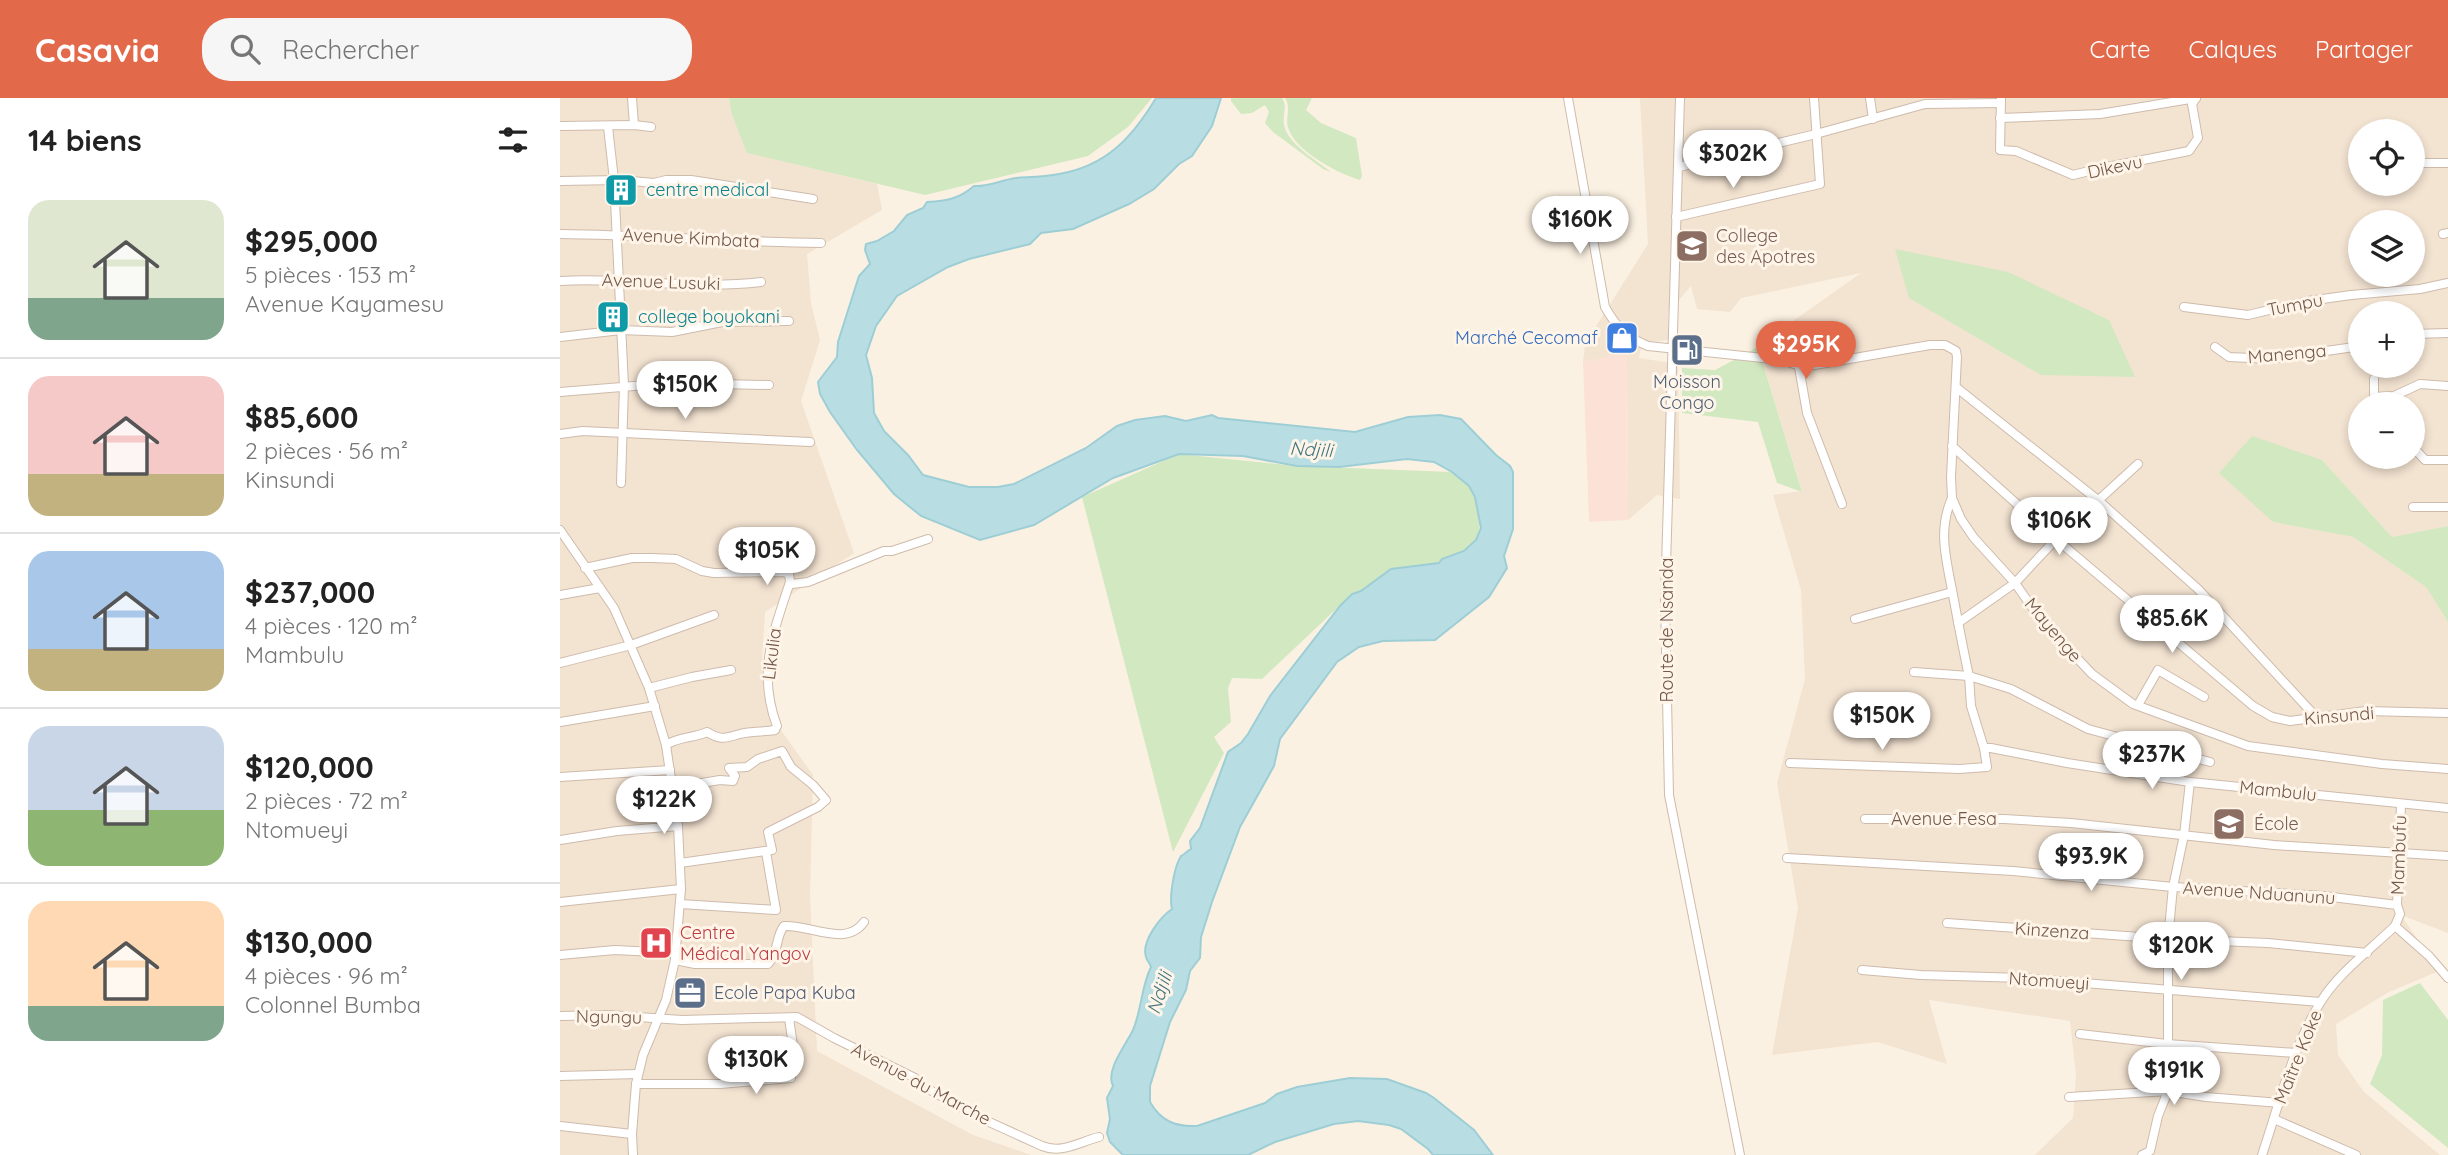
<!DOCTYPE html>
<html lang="fr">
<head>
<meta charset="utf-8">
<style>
	:root { --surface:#fff; --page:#f6f6f6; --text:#222; --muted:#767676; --line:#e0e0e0; --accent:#e26a4b }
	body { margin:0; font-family:Quicksand,sans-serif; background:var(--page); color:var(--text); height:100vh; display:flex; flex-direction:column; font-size:26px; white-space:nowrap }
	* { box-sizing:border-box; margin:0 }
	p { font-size:23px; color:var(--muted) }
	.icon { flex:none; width:38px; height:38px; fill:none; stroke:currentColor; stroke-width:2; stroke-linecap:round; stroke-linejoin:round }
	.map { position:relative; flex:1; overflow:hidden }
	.sheet { display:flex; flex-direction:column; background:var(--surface); width:560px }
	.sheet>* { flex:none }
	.controls { position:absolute; left:1788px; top:21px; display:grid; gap:14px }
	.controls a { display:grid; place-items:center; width:77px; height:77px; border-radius:50%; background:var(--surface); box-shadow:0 4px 10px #0003; font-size:35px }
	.price { position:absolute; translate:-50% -60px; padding:0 16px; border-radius:24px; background:#fff; color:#222; font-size:23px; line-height:46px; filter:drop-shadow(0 2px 4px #0008) }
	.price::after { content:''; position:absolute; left:50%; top:42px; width:21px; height:16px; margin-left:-10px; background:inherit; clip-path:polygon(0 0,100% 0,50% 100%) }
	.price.selected { background:var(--accent); color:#fff }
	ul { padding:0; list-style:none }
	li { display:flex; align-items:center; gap:21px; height:175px; padding:0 28px }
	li+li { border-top:2px solid var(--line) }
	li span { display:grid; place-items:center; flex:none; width:196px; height:140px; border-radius:21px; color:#555 }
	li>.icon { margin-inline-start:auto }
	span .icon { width:84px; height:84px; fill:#fffc; stroke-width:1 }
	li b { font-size:30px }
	h2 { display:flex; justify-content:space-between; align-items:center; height:84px; padding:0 28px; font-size:30px }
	header { display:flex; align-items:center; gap:42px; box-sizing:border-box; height:98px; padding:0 35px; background:var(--accent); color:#fff }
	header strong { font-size:33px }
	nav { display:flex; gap:38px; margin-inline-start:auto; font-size:24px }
	.search { width:490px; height:63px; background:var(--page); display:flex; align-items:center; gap:18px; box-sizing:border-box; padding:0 24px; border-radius:28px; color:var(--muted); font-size:26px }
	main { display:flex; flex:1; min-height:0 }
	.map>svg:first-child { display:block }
	.residential { fill:#f3e3d1; fill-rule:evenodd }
	.commercial { fill:#fbe1d6 }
	.green { fill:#d2e8c1 }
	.water { fill:#b8dee4; stroke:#9eced5; stroke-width:2 }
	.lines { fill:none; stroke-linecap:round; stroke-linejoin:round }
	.minor-casing { stroke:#cebbac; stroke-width:10 }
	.minor { stroke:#fff; stroke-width:8 }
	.labels { text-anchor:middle; stroke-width:6; stroke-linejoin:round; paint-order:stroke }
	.street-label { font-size:18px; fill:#72574a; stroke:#fef5e8 }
	.culture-label { font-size:18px; fill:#0d838f; stroke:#fef5e8; text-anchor:start }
	.education-label { font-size:18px; fill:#785e54; stroke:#fef5e8; text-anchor:start }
	.shop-label { font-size:18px; fill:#366cbe; stroke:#fef5e8; text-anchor:end }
	.service-label { font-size:18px; fill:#4e5e75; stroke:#fef5e8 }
	.health-label { font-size:18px; fill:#be3a42; stroke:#fef5e8; text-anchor:start }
	.water-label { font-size:19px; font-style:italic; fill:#41757e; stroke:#fef5e8 }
</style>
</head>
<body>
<header>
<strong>Casavia</strong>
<div class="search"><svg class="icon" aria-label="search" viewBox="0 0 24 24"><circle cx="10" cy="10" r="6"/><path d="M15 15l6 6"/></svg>Rechercher</div>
<nav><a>Carte</a><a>Calques</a><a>Partager</a></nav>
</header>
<main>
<section class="sheet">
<h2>14 biens<svg class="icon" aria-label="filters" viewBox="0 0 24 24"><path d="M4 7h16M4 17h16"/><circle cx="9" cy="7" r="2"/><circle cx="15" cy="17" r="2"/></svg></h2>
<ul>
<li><span style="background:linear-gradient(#dfe7d0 70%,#7fa58c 0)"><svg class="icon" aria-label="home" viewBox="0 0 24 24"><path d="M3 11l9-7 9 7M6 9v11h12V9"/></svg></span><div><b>$295,000</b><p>5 pièces · 153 m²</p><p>Avenue Kayamesu</p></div></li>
<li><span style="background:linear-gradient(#f6c9c9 70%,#c2b280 0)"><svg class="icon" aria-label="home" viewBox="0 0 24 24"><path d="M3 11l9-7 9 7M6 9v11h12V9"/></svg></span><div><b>$85,600</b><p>2 pièces · 56 m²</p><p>Kinsundi</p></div></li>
<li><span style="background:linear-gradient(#a9c7e8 70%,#c2b280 0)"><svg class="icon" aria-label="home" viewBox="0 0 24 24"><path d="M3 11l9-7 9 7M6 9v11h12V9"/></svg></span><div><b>$237,000</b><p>4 pièces · 120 m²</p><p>Mambulu</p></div></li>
<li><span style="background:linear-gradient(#c9d6e8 60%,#8fb573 0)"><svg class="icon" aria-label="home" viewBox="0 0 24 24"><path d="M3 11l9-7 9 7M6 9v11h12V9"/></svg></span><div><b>$120,000</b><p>2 pièces · 72 m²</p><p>Ntomueyi</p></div></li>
<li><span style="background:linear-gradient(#ffd9b3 75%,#7fa58c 0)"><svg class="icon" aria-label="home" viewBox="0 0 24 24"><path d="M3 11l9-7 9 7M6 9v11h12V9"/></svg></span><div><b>$130,000</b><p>4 pièces · 96 m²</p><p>Colonnel Bumba</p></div></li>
</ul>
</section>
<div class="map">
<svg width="1888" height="1057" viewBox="0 0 1888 1057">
	<rect width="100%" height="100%" fill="#fbf1e2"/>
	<g class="residential">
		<polygon points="0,0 169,0 171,14 188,55 317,86 322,112 247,156 251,205 260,242 241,303 294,455 205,514 202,561 210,617 253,677 250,799 257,953 413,1037 471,1057 0,1057"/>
		<path d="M1080,0H1888V428L1832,439L1762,362L1713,424L1793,439L1866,489L1888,524V835L1841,817L1879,873L1829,894L1776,926L1778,957L1804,994L1880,1057H1475L1513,1020L1516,977L1510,923L1369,902L1387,966L1318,944L1212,957L1238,810L1217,685L1245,581L1241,492L1213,397L1242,393L1198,248L1301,175L1181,200L1170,214L1137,211L1131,188L1108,215V242L1082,245L1079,260L1118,266L1120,401L1097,397L1068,422L1067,255L1023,264L1025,246L1088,146ZM1801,33H1853V86H1801ZM1801,124H1853V177H1801ZM1801,215H1853V268H1801ZM1801,306H1853V359H1801Z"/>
	</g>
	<polygon class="commercial" points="1067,254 1068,422 1029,424 1023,264"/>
	<g class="green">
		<polygon points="169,0 592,0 568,29 528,58 365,97 187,55 171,14"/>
		<path d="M671,0H722C728,10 722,16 724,27C727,45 757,63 771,74L763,71L713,34L705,25L709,14L705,7L692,15L681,16L671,3Z"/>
		<path d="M725,0H752L746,12L761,25L796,40L802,78L800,82C779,76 737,54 729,32C724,21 732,11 725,0Z"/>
		<polygon points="1335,151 1448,174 1549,222 1575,279 1481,277 1349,200"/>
		<polygon points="1198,249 1242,394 1217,385 1198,324 1122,315 1122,270 1155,272"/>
		<polygon points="1692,338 1762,362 1832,439 1888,428 1888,524 1866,489 1793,439 1713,424 1659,375"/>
		<path d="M619,356L737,368L892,374C898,378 905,383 910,388C922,404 925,437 909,450C900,457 887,457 879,465L831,471L801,493L792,496L702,581L672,580L668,590L671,624L654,639L664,655L613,754L522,399Z"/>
		<polygon points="1860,885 1888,922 1888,1050 1810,986 1822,957 1823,902"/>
	</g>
	<path class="water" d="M596,0H661L652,28L632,58L619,66L594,91L569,106L513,131L481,135L470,146L409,161L388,169L337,198L316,228L306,257L312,280L314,315L324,333L348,357L363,377L409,389H438L454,386L526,350L557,328L575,322L605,318L626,323L652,317L658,320L795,334L848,319L880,317L901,321L936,357L950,368L953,374V431L944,458L947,470L929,499L875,542L823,543L799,549L777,564L720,641L714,668L680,729L652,804L641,839L640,860L630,873L626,892L610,924L590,988V1004C601,1023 615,1029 637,1028L705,1005L717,996L737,989L790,980L827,981L866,995L874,1000L914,1032L933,1057H873L868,1051L841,1031L829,1027L798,1023L774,1026L715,1044L688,1057H563L550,1044L547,1035L550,1021L547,1000L553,988C545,972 566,947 573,932C582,911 581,889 591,869C590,865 587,863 586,859C581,844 600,819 612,811C609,799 614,769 621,758C622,758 630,751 631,751L630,743L640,730L668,654L681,645L688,636L710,598L780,508L792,496L801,493L831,471L879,465L882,461L904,453L916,442L921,430L915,399L909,388L892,374L874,364L847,361L779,369L737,368L683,358L619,356L553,380L474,427L420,442L361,418L334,396L297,352L270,314L260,296L258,284L277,259L278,244L299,178L310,166L305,152L306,146L317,143L334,133L347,117L363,110L367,104C386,103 399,101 414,88C429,89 441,82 456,80C470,79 484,79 499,76C546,68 572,40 596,0Z"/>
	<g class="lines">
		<defs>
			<g id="minor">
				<polyline points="72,0 74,27"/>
				<path d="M1008,0L1045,209C1057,230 1066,239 1088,248L1222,262L1243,269L1370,247H1385L1396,253L1397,259L1391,379L1392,400L1401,421L1414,440L1455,485L1481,522L1532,576L1573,606L1688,648L1822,666L1888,671"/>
				<polyline points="1120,0 1105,502 1109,697 1180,1057"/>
				<polyline points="1310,0 1313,21"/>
				<polyline points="1441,0 1440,52 1456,53 1513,77 1537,71 1629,53 1638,40 1632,6 1636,0"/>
				<polyline points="1440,20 1540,16 1636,0"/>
				<polyline points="0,28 74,27 91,29"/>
				<polyline points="48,29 54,82 64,288 61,385"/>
				<polyline points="1860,65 1888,65"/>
				<polyline points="1119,69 1256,36 1365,6 1441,5"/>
				<polyline points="0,83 60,82 94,85 106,82 131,82 253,101"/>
				<polyline points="1116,119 1260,86 1254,0"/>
				<path d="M0,136C87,137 174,144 261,145"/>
				<polyline points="1883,136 1888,135"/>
				<path d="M0,183C68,179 132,192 201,184"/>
				<polyline points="1624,209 1688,217 1748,203 1791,197 1860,191 1888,185"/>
				<polyline points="1853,236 1888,235"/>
				<polyline points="0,239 61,232 112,234 162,224 229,223"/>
				<polyline points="1655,249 1669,259 1711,261 1801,248"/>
				<polyline points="1239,269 1247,315 1282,406"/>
				<polyline points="1814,281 1814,299 1834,298 1860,286 1888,288"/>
				<polyline points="1397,290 1539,403 1638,491 1756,619"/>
				<polyline points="0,294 111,285 209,287"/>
				<polyline points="0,336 23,333 250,344"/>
				<polyline points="1392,348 1496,441 1693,608 1712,619 1730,623 1806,613 1888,615"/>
				<polyline points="1853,349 1865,362 1888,362"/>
				<path d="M1392,400C1377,433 1387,464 1393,497C1398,524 1403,551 1409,578L1451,591L1528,631L1650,664"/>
				<polyline points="1853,409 1888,409"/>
				<polyline points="0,432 54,510 89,590 106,647 118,728 121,791 115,862 106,902 83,957 76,986 72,1036 73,1057"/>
				<polyline points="25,470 72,460 92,460 116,461 142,473 154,475 224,474 229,476 230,484 232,486 248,484 324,453 332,453 368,441"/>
				<polyline points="0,497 40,490"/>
				<polyline points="1295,521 1392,494"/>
				<polyline points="1398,525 1455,485 1496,441 1578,366"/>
				<polyline points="0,565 71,547 154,517"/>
				<polyline points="1354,574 1409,578 1411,608 1424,650 1431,650 1507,665 1630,684 1888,710"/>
				<polyline points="89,590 132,579 171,572"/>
				<polyline points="1578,607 1598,572 1644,599"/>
				<polyline points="0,624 95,608"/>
				<path d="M106,647C118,639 134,640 147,634C162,643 165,640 180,636C191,633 204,634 215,632L217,628C197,575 213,535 230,484"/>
				<polyline points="1230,665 1399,671 1427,669 1424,650"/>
				<polyline points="0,679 110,672"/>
				<polyline points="113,692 117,689 160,682 173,683 175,678 169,670 187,669 198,661 222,653 231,669 253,687 266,702 258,709 208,734 212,752 120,765"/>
				<polyline points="1305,721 1444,721 1511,725 1714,747 1888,758"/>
				<polyline points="0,742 57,733 118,728"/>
				<polyline points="1227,760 1453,773 1613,789 1764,798 1837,807"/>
				<polyline points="0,804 121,791"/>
				<polyline points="120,806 216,812 206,754"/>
				<polyline points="1387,825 1608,841 1708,845 1807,855"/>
				<polyline points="1835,828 1869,858 1888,880"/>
				<polyline points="0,857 55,852 115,855"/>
				<path d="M115,862L135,866H208C219,855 215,839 224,828C249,826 286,850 304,824"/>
				<polyline points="1302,872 1361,877 1463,880 1760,904"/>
				<path d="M0,918L49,917L122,922L237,919L274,940L355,980L363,988L416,1018L482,1048C502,1056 519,1044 539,1039"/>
				<polyline points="1520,936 1607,946 1736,955"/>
				<polyline points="0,978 78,976"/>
				<polyline points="76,986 160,986 231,980 234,955 229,920"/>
				<polyline points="1509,999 1608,993 1646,999 1720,1005"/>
				<polyline points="1714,1021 1796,1057"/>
				<polyline points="0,1028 72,1036"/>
				<polyline points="1582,1057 1590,1053 1598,1018 1608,993 1608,841 1613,789 1624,737 1630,684"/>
				<path d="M1702,1057C1719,1007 1732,951 1760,905C1778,875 1810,852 1835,828L1840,816L1837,807L1841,707"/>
			</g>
		</defs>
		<use href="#minor" class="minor-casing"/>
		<use href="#minor" class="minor"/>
	</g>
	<defs>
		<symbol id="building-square" viewBox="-11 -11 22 22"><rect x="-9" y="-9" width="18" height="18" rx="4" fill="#0f9aa8" stroke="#fef5e8"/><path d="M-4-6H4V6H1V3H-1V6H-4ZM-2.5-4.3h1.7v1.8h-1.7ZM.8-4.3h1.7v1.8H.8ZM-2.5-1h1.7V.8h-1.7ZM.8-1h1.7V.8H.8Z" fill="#fff"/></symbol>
		<symbol id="school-square" viewBox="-11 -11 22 22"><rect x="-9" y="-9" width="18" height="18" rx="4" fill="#8d6e63" stroke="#fef5e8"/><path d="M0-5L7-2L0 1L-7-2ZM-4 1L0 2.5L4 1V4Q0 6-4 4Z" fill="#fff"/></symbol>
		<symbol id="shop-square" viewBox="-11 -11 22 22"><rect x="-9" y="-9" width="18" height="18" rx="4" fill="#3f7fe0" stroke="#fef5e8"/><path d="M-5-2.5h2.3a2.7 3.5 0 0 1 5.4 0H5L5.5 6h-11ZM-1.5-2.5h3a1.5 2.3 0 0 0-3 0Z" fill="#fff"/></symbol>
		<symbol id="fuel-square" viewBox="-11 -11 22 22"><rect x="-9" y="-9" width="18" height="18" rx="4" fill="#5c6f8a" stroke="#fef5e8"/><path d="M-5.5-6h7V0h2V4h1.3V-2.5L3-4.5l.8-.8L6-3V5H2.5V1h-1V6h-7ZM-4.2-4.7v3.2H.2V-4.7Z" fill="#fff"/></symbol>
		<symbol id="hospital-square" viewBox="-11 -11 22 22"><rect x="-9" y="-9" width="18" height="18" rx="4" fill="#e0444e" stroke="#fef5e8"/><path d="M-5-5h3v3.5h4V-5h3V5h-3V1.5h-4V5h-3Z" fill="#fff"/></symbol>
		<symbol id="office-square" viewBox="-11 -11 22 22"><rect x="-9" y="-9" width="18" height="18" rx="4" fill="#5c6f8a" stroke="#fef5e8"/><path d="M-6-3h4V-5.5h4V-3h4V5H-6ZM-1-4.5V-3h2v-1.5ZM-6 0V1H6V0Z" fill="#fff"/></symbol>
	</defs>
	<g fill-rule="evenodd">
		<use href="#building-square" x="42" y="73" width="38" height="38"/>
		<use href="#school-square" x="1113" y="129" width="38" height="38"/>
		<use href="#building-square" x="34" y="200" width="38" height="38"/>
		<use href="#shop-square" x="1043" y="221" width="38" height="38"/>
		<use href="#fuel-square" x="1108" y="233" width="38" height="38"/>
		<use href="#school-square" x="1650" y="707" width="38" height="38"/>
		<use href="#hospital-square" x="77" y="826" width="38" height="38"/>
		<use href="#office-square" x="111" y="876" width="38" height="38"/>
	</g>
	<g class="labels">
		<g class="street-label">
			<text transform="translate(1555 69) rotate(-12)" y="6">Dikevu</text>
			<text transform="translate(131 140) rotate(3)" y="6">Avenue Kimbata</text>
			<text transform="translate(101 184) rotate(2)" y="6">Avenue Lusuki</text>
			<text transform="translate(1735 207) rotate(-11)" y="6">Tumpu</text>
			<text transform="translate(1727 256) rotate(-5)" y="6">Manenga</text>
			<text transform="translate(1107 532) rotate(-90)" y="6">Route de Nsanda</text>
			<text transform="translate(1493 532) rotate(50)" y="6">Mayenge</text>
			<text transform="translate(212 556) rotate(-83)" y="6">Likulia</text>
			<text transform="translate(1779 618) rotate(-5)" y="6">Kinsundi</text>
			<text transform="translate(1718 693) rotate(6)" y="6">Mambulu</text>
			<text x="1384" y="727">Avenue Fesa</text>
			<text transform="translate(1839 757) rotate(-88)" y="6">Mambufu</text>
			<text transform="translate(1699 795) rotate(4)" y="6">Avenue Nduanunu</text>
			<text transform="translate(1492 833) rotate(4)" y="6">Kinzenza</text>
			<text transform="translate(1489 883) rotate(4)" y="6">Ntomueyi</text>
			<text transform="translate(49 919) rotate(1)" y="6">Ngungu</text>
			<text transform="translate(1738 959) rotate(-68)" y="6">Maître Koke</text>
			<text transform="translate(361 986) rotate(28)" y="6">Avenue du Marche</text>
		</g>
		<g class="culture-label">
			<text x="86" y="98">centre medical</text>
			<text x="78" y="225">college boyokani</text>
		</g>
		<g class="education-label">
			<text x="1156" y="144">College<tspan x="1156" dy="21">des Apotres</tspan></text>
			<text x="1694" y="732">École</text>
		</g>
		<g class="shop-label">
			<text x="1038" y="246">Marché Cecomaf</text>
		</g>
		<g class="service-label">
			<text x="1127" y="290">Moisson<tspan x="1127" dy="21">Congo</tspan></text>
			<text x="154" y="901" text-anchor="start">Ecole Papa Kuba</text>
		</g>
		<g class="health-label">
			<text x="120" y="841">Centre<tspan x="120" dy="21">Médical Yangov</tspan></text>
		</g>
		<g class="water-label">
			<text transform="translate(751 351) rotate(3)" y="7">Ndjili</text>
			<text transform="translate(599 895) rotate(-72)" y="7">Ndjili</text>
		</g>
	</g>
</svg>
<div class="controls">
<a><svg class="icon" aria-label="locate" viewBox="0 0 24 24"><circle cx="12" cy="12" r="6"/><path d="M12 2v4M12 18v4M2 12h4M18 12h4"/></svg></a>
<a><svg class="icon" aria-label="layers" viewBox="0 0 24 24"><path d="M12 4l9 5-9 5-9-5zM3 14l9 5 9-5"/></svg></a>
<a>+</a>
<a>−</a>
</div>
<b class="price" style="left:1173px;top:92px">$302K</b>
<b class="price" style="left:1020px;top:158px">$160K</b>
<b class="price selected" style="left:1246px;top:283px">$295K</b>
<b class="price" style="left:125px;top:323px">$150K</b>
<b class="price" style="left:1499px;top:459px">$106K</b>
<b class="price" style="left:207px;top:489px">$105K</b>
<b class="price" style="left:1612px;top:557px">$85.6K</b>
<b class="price" style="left:1322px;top:654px">$150K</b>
<b class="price" style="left:1592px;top:693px">$237K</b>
<b class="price" style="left:104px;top:738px">$122K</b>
<b class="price" style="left:1531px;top:795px">$93.9K</b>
<b class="price" style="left:1621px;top:884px">$120K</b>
<b class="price" style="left:196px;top:998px">$130K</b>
<b class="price" style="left:1614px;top:1009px">$191K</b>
</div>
</main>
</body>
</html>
